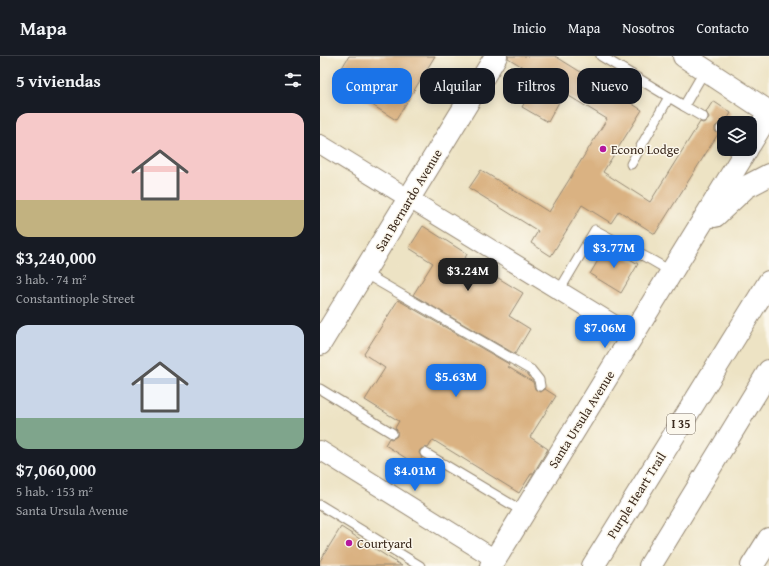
<!DOCTYPE html>
<html lang="es">
<head>
<meta charset="utf-8">
<style>
	:root { --surface:#171b24; --page:#20242c; --text:#f1f3f6; --muted:#9ea1a6; --line:#363941; --accent:#1a73e8 }
	body { margin:0; font-family:"Gentium Book Plus",serif; background:var(--page); color:var(--text); height:100vh; display:flex; flex-direction:column; font-size:15px; white-space:nowrap }
	* { box-sizing:border-box; margin:0 }
	p { font-size:13px; color:var(--muted) }
	.icon { flex:none; width:22px; height:22px; fill:none; stroke:currentColor; stroke-width:2; stroke-linecap:round; stroke-linejoin:round }
	.map { position:relative; flex:1; overflow:hidden }
	.drawer { display:flex; flex-direction:column; background:var(--surface); width:320px }
	.drawer>* { flex:none }
	.guide { position:absolute; left:12px; top:12px; width:377px; height:36px; display:flex; gap:8px }
	.fabs { position:absolute; left:397px; top:60px; display:grid; gap:8px }
	.fabs a { display:grid; place-items:center; width:40px; height:40px; border-radius:8px; background:var(--surface); box-shadow:0 2px 10px #0003; font-size:20px }
	.price { position:absolute; translate:-50% -34px; padding:0 9px; border-radius:8px; background:var(--accent); color:#fff; font-size:13px; line-height:26px; filter:drop-shadow(0 1px 2px #0008) }
	.price::after { content:''; position:absolute; left:50%; top:24px; width:12px; height:9px; margin-left:-6px; background:inherit; clip-path:polygon(0 0,100% 0,50% 100%) }
	.price.active { background:#222; color:#fff }
	ul { padding:0; list-style:none }
	li { display:grid; align-content:center; gap:8px; height:212px; padding:0 16px }
	li span { display:grid; place-items:center; height:124px; border-radius:12px; color:#555 }
	li>.icon { margin-inline-start:auto }
	span .icon { width:72px; height:72px; fill:#fffc; stroke-width:1 }
	li b { font-size:17px }
	h2 { display:flex; justify-content:space-between; align-items:center; height:48px; padding:0 16px; font-size:17px }
	.tag { padding:0 14px; border-radius:12px; background:var(--surface); box-shadow:0 2px 10px #0003; font-size:14px; line-height:36px }
	.tag.active { background:var(--accent); color:#fff }
	header { display:flex; align-items:center; gap:24px; box-sizing:border-box; height:56px; padding:0 20px; background:var(--surface); border-bottom:1px solid var(--line) }
	header strong { font-size:19px }
	nav { display:flex; gap:22px; margin-inline-start:auto; font-size:14px }
	main { display:flex; flex:1; min-height:0 }
	.map>svg:first-child { display:block }
	.building { fill:#dab282 }
	.lines { fill:none; stroke-linecap:round; stroke-linejoin:round }
	.service-casing { stroke:#948671; stroke-width:11 }
	.minor-casing { stroke:#948671; stroke-width:20 }
	.secondary-casing { stroke:#948671; stroke-width:24 }
	.motorway-casing { stroke:#948671; stroke-width:24 }
	.service { stroke:#fff; stroke-width:9 }
	.minor { stroke:#fff; stroke-width:18 }
	.secondary { stroke:#fff; stroke-width:22 }
	.motorway { stroke:#fff; stroke-width:22 }
	.poi-dot { fill:#b5179e; stroke:#fbf7ec; stroke-width:1.5 }
	.labels { text-anchor:middle; stroke-width:3; stroke-linejoin:round; paint-order:stroke }
	.shield { fill:#fbf7ec; stroke:#75685c; stroke-width:1 }
	.shield-label { font-size:12px; font-weight:bold; fill:#3b2a1e }
	.poi-label { font-size:13px; fill:#3b2a1e; stroke:#fbf7ec; text-anchor:start }
	.street-label { font-size:13px; fill:#3b2a1e; stroke:#fbf7ec }
</style>
</head>
<body>
<header>
<strong>Mapa</strong>
<nav><a>Inicio</a><a>Mapa</a><a>Nosotros</a><a>Contacto</a></nav>
</header>
<main>
<section class="drawer">
<h2>5 viviendas<svg class="icon" aria-label="filters" viewBox="0 0 24 24"><path d="M4 7h16M4 17h16"/><circle cx="9" cy="7" r="2"/><circle cx="15" cy="17" r="2"/></svg></h2>
<ul>
<li><span style="background:linear-gradient(#f6c9c9 70%,#c2b280 0)"><svg class="icon" aria-label="home" viewBox="0 0 24 24"><path d="M3 11l9-7 9 7M6 9v11h12V9"/></svg></span><div><b>$3,240,000</b><p>3 hab. · 74 m²</p><p>Constantinople Street</p></div></li>
<li><span style="background:linear-gradient(#c9d6e8 75%,#7fa58c 0)"><svg class="icon" aria-label="home" viewBox="0 0 24 24"><path d="M3 11l9-7 9 7M6 9v11h12V9"/></svg></span><div><b>$7,060,000</b><p>5 hab. · 153 m²</p><p>Santa Ursula Avenue</p></div></li>
</ul>
</section>
<div class="map">
<svg width="449" height="510" viewBox="0 0 449 510">
	<rect width="100%" height="100%" fill="#fbf7ec"/>
	<filter id="ink" filterUnits="userSpaceOnUse"><feTurbulence type="fractalNoise" baseFrequency=".025" numOctaves="2"/><feDisplacementMap in="SourceGraphic" scale="8" xChannelSelector="R" yChannelSelector="G"/><feConvolveMatrix kernelMatrix="1 2 1 2 8 2 1 2 1" color-interpolation-filters="sRGB"/></filter>
	<filter id="wash" filterUnits="userSpaceOnUse"><feTurbulence type="fractalNoise" baseFrequency=".012" numOctaves="4" result="noise"/><feDisplacementMap in="SourceGraphic" scale="16" xChannelSelector="R" yChannelSelector="G"/><feGaussianBlur stdDeviation="0.9" result="paint"/><feColorMatrix in="noise" values="0 0 0 0 0 0 0 0 0 0 0 0 0 0 0 0 0 1.4 0 .05"/><feComposite in="paint" operator="in"/></filter>
	<g filter="url(#wash)">
		<rect width="100%" height="100%" fill="#ede3c4"/>
		<g id="blocks">
			<g class="building">
				<polygon points="29,0 115,0 76,64 14,25"/>
				<polygon points="188,0 235,0 322,54 283,116 330,146 380,66 383,67 388,64 389,61 386,56 393,45 411,57 405,67 399,67 395,71 395,75 398,78 335,178 299,155 291,167 262,149 231,200 211,187 218,175 149,132 161,114 229,156 287,63 244,37 228,66 202,51 219,21 188,2"/>
				<polygon points="103,170 147,198 145,202 203,237 189,260 210,273 195,298 93,239 113,207 89,192"/>
				<polygon points="287,189 318,208 301,237 270,218"/>
				<polygon points="78,244 189,308 188,311 213,326 215,333 218,335 221,336 225,333 236,340 210,381 228,393 213,418 211,418 199,437 113,384 108,392 105,391 100,394 99,397 102,402 97,409 65,389 69,382 71,383 74,382 77,380 77,374 75,372 79,365 45,344 65,312 44,298"/>
				<polygon points="21,471 82,510 0,510 0,505"/>
			</g>
		</g>
	</g>
	<g filter="url(#ink)">
		<use href="#blocks" fill-opacity="0" stroke="#948671" stroke-width="1"/>
		<g class="lines">
			<defs>
				<g id="service">
					<polyline points="281,0 364,50 385,14"/>
					<polyline points="364,50 383,61"/>
					<polyline points="401,73 404,74"/>
					<polyline points="311,108 349,41"/>
					<polyline points="44,217 211,314 219,324 220,330"/>
					<polyline points="239,235 275,174 333,205 352,216"/>
					<polyline points="0,333 72,377"/>
					<polyline points="105,397 204,456"/>
					<polyline points="0,449 100,510"/>
				</g>
				<g id="minor">
					<polyline points="0,88 313,280"/>
					<polyline points="0,394 175,503"/>
				</g>
				<g id="secondary">
					<polyline points="364,0 449,56"/>
					<polyline points="430,88 449,57"/>
					<polyline points="395,160 426,131 449,119"/>
					<polyline points="0,288 176,0"/>
					<polyline points="171,510 427,93"/>
					<polyline points="432,510 449,483"/>
				</g>
				<g id="motorway">
					<polyline points="273,510 449,226"/>
					<polyline points="330,510 449,315"/>
				</g>
			</defs>
			<use href="#service" class="service-casing"/>
			<use href="#minor" class="minor-casing"/>
			<use href="#secondary" class="secondary-casing"/>
			<use href="#motorway" class="motorway-casing"/>
			<use href="#service" class="service"/>
			<use href="#minor" class="minor"/>
			<use href="#secondary" class="secondary"/>
			<use href="#motorway" class="motorway"/>
		</g>
	</g>
	<g class="poi-dot">
		<circle cx="283" cy="93" r="4"/>
		<circle cx="29" cy="487" r="4"/>
	</g>
	<g class="labels">
		<rect class="shield" x="347" y="358" width="28" height="20" rx="3"/>
		<g class="shield-label">
			<text x="361" y="372">I 35</text>
		</g>
		<g class="poi-label">
			<text x="291" y="98">Econo Lodge</text>
			<text x="37" y="492">Courtyard</text>
		</g>
		<g class="street-label">
			<text transform="translate(88 144) rotate(-59)" y="5">San Bernardo Avenue</text>
			<text transform="translate(261 363) rotate(-58)" y="5">Santa Ursula Avenue</text>
			<text transform="translate(316 439) rotate(-58)" y="5">Purple Heart Trail</text>
		</g>
	</g>
</svg>
<div class="fabs">
<a><svg class="icon" aria-label="layers" viewBox="0 0 24 24"><path d="M12 4l9 5-9 5-9-5zM3 14l9 5 9-5"/></svg></a>
</div>
<b class="price" style="left:294px;top:213px">$3.77M</b>
<b class="price active" style="left:148px;top:236px">$3.24M</b>
<b class="price" style="left:285px;top:293px">$7.06M</b>
<b class="price" style="left:136px;top:342px">$5.63M</b>
<b class="price" style="left:95px;top:436px">$4.01M</b>
<div class="guide">
<a class="tag active">Comprar</a>
<a class="tag">Alquilar</a>
<a class="tag">Filtros</a>
<a class="tag">Nuevo</a>
</div>
</div>
</main>
</body>
</html>
